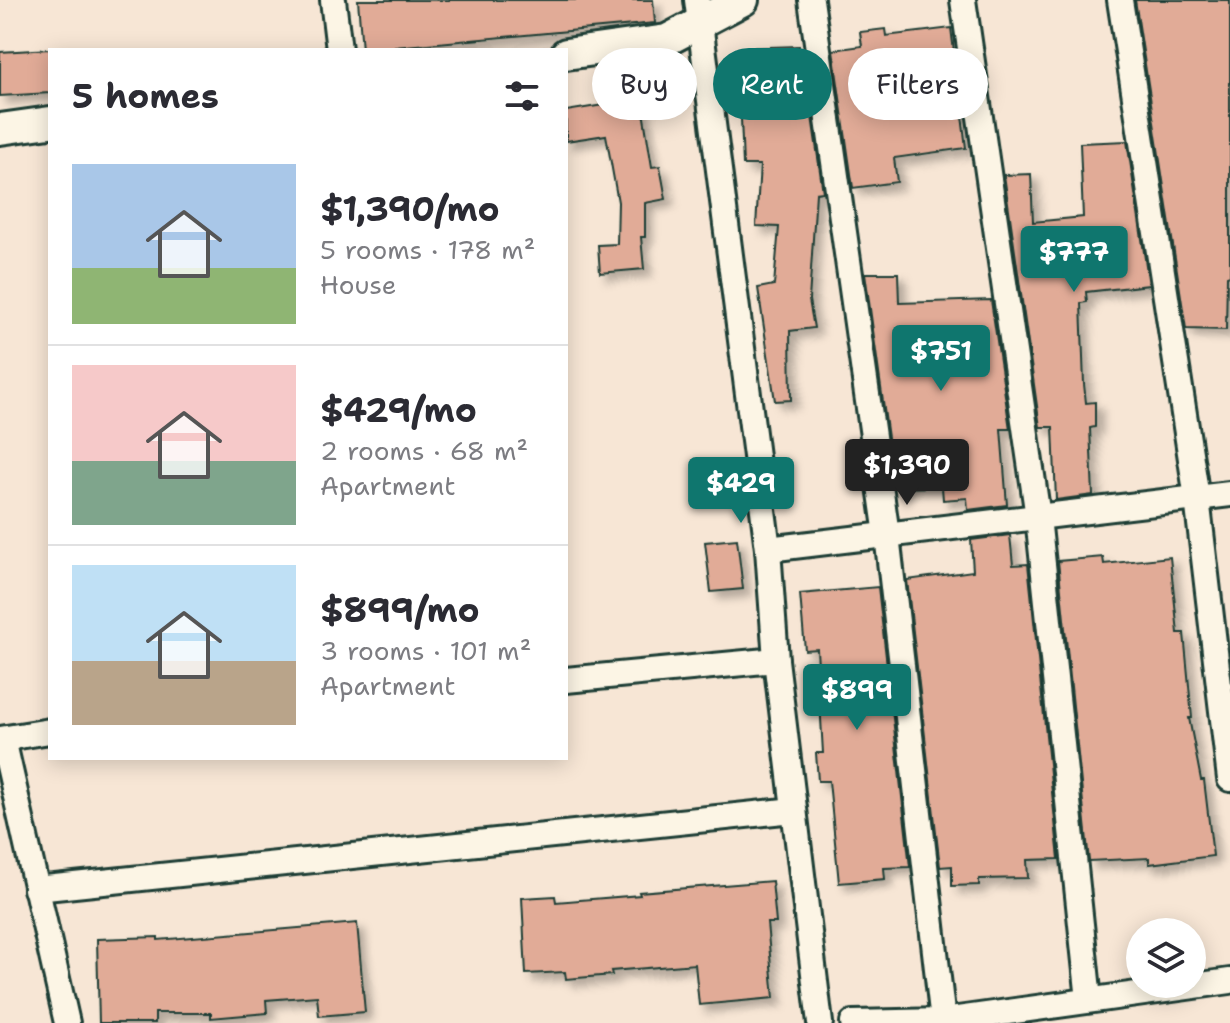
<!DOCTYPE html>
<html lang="en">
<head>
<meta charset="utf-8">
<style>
	:root { --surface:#fff; --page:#f2f2f3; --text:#2b2b33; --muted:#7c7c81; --line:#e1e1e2; --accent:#0f766e }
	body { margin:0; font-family:"Shantell Sans",sans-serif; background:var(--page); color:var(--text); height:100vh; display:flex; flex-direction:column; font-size:30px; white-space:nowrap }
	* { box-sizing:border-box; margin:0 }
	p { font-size:26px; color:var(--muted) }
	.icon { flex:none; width:44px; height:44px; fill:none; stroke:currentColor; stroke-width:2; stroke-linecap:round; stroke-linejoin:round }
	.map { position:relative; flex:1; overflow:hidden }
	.sheet { position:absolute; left:48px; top:48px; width:520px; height:712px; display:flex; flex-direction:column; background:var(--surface); border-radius:0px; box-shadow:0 4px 20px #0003 }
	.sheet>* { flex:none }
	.guide { position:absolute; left:592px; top:48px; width:518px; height:72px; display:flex; gap:16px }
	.fabs { position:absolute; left:1126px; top:918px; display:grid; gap:16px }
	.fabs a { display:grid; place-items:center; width:80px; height:80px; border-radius:50%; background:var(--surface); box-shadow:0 4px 20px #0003; font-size:40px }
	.price { position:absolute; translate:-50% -68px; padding:0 18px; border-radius:8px; background:var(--accent); color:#fff; font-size:26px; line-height:52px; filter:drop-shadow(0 2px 4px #0008) }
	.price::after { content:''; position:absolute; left:50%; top:48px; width:24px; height:18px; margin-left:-12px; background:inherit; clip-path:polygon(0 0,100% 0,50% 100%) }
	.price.active { background:#222; color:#fff }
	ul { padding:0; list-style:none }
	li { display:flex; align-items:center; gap:24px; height:200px; padding:0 24px }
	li+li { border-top:2px solid var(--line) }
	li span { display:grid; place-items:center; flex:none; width:224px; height:160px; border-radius:0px; color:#555 }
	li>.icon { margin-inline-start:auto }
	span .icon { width:96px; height:96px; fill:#fffc; stroke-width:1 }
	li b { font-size:34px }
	h2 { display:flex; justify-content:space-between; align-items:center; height:96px; padding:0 24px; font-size:34px }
	.chip { padding:0 28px; border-radius:36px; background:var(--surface); box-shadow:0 4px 20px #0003; font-size:28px; line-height:72px }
	.chip.active { background:var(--accent); color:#fff }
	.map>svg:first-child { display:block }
	.building { fill:#e1ab97; stroke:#1f3d34; stroke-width:2; filter:url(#shadow) }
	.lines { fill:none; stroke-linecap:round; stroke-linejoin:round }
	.minor-casing { stroke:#1f3d34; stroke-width:30 }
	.tertiary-casing { stroke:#1f3d34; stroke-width:36 }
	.minor { stroke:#fcf5e5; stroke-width:24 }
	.tertiary { stroke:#fcf5e5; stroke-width:30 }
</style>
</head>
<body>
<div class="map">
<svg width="1230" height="1023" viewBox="0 0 1230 1023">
	<defs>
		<filter id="shadow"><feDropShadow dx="7" dy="7" stdDeviation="4" flood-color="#0004"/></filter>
	</defs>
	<rect width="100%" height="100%" fill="#f7e6d5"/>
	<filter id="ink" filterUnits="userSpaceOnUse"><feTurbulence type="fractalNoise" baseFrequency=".0125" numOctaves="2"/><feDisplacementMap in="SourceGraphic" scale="16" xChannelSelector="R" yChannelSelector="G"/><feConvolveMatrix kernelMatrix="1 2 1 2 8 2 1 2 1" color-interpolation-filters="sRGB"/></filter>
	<g filter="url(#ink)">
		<g class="building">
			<polygon points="358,0 653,0 655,23 362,50"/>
			<polygon points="1135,0 1230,0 1230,275 1227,276 1226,330 1186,329"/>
			<polygon points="951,28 966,148 894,158 897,182 853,188 833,50 862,46 860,32 885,29 886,36"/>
			<polygon points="799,46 799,54 803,54 823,192 816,193 809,300 814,328 790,331 791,400 775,401 758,288 774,285 779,227 756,226 760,165 743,165 738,48"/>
			<polygon points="50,49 50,93 0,96 0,52"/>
			<polygon points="641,99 652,167 660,166 666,199 645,203 645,237 641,237 644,269 600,273 598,245 617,244 618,202 606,135 566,141 566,111"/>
			<polygon points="1127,141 1149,285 1086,292 1087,302 1081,303 1084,384 1086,403 1095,402 1095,427 1090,428 1093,495 1056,500 1053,427 1040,427 1004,175 1031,174 1033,222 1083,217 1080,143"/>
			<polygon points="865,273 898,273 899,303 991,300 1010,429 1001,429 1007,505 968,510 967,498 943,500 942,487 895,488"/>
			<polygon points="1010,535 1013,565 1028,564 1059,859 1027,860 1028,878 979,879 979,885 952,886 952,866 940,867 907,580 973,571 971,540"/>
			<polygon points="737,539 743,589 711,592 705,542"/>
			<polygon points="1103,557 1104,564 1170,557 1178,633 1184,633 1192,718 1189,718 1201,780 1204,780 1213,856 1149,864 1149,858 1089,861 1058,561"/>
			<polygon points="878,587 910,867 884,868 885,879 839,883 829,781 818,781 816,753 823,753 817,649 805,650 800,594"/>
			<polygon points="772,881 776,923 767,923 774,998 699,1005 695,964 611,971 612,975 566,979 565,972 526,974 522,898 555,896 556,902 640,895 639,892"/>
			<polygon points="357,923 365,1012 319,1016 317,996 266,1000 267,1013 211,1018 211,1013 155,1013 155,1023 99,1023 97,939 158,937 158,940"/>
		</g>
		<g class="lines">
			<defs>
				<g id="minor">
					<polyline points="333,0 339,50"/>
					<polyline points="697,0 768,549 776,660 820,1023"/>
					<polyline points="811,0 887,535 943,1021"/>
					<polyline points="963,0 1038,517 1089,1000"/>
					<polyline points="1120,0 1197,498 1230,779"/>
					<polyline points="768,549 1230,494"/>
					<polyline points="566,680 776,660"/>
					<polyline points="0,739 50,731"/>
					<polyline points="3,739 67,1023"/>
					<polyline points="36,889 794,810"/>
					<polyline points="853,1023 943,1021 1230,981"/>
				</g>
				<g id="tertiary">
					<polyline points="566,54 667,40 743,0"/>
					<polyline points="0,129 50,122"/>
				</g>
			</defs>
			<use href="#minor" class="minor-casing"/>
			<use href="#tertiary" class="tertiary-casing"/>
			<use href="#minor" class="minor"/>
			<use href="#tertiary" class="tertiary"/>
		</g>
	</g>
</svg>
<div class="fabs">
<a><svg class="icon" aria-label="layers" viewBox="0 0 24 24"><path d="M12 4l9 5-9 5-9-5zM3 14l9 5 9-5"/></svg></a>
</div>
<b class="price" style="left:1074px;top:294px">$777</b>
<b class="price" style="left:941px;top:393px">$751</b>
<b class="price active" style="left:907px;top:507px">$1,390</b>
<b class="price" style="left:741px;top:525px">$429</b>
<b class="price" style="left:857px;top:732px">$899</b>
<div class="guide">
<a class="chip">Buy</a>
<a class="chip active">Rent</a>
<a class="chip">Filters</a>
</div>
<section class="sheet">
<h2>5 homes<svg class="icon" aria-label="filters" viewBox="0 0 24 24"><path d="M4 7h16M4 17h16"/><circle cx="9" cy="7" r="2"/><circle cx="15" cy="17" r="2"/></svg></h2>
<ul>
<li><span style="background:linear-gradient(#a9c7e8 65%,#8fb573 0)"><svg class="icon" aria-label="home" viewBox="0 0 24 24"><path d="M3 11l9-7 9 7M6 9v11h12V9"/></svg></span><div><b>$1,390/mo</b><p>5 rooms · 178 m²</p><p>House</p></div></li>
<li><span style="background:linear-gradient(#f6c9c9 60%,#7fa58c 0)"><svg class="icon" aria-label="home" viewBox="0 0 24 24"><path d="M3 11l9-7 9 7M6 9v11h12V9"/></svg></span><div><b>$429/mo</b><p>2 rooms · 68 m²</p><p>Apartment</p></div></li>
<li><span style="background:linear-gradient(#bfe0f5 60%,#b9a48a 0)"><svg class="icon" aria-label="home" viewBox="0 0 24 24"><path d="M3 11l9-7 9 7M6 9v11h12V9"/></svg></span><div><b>$899/mo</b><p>3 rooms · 101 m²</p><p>Apartment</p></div></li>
</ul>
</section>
</div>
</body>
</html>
